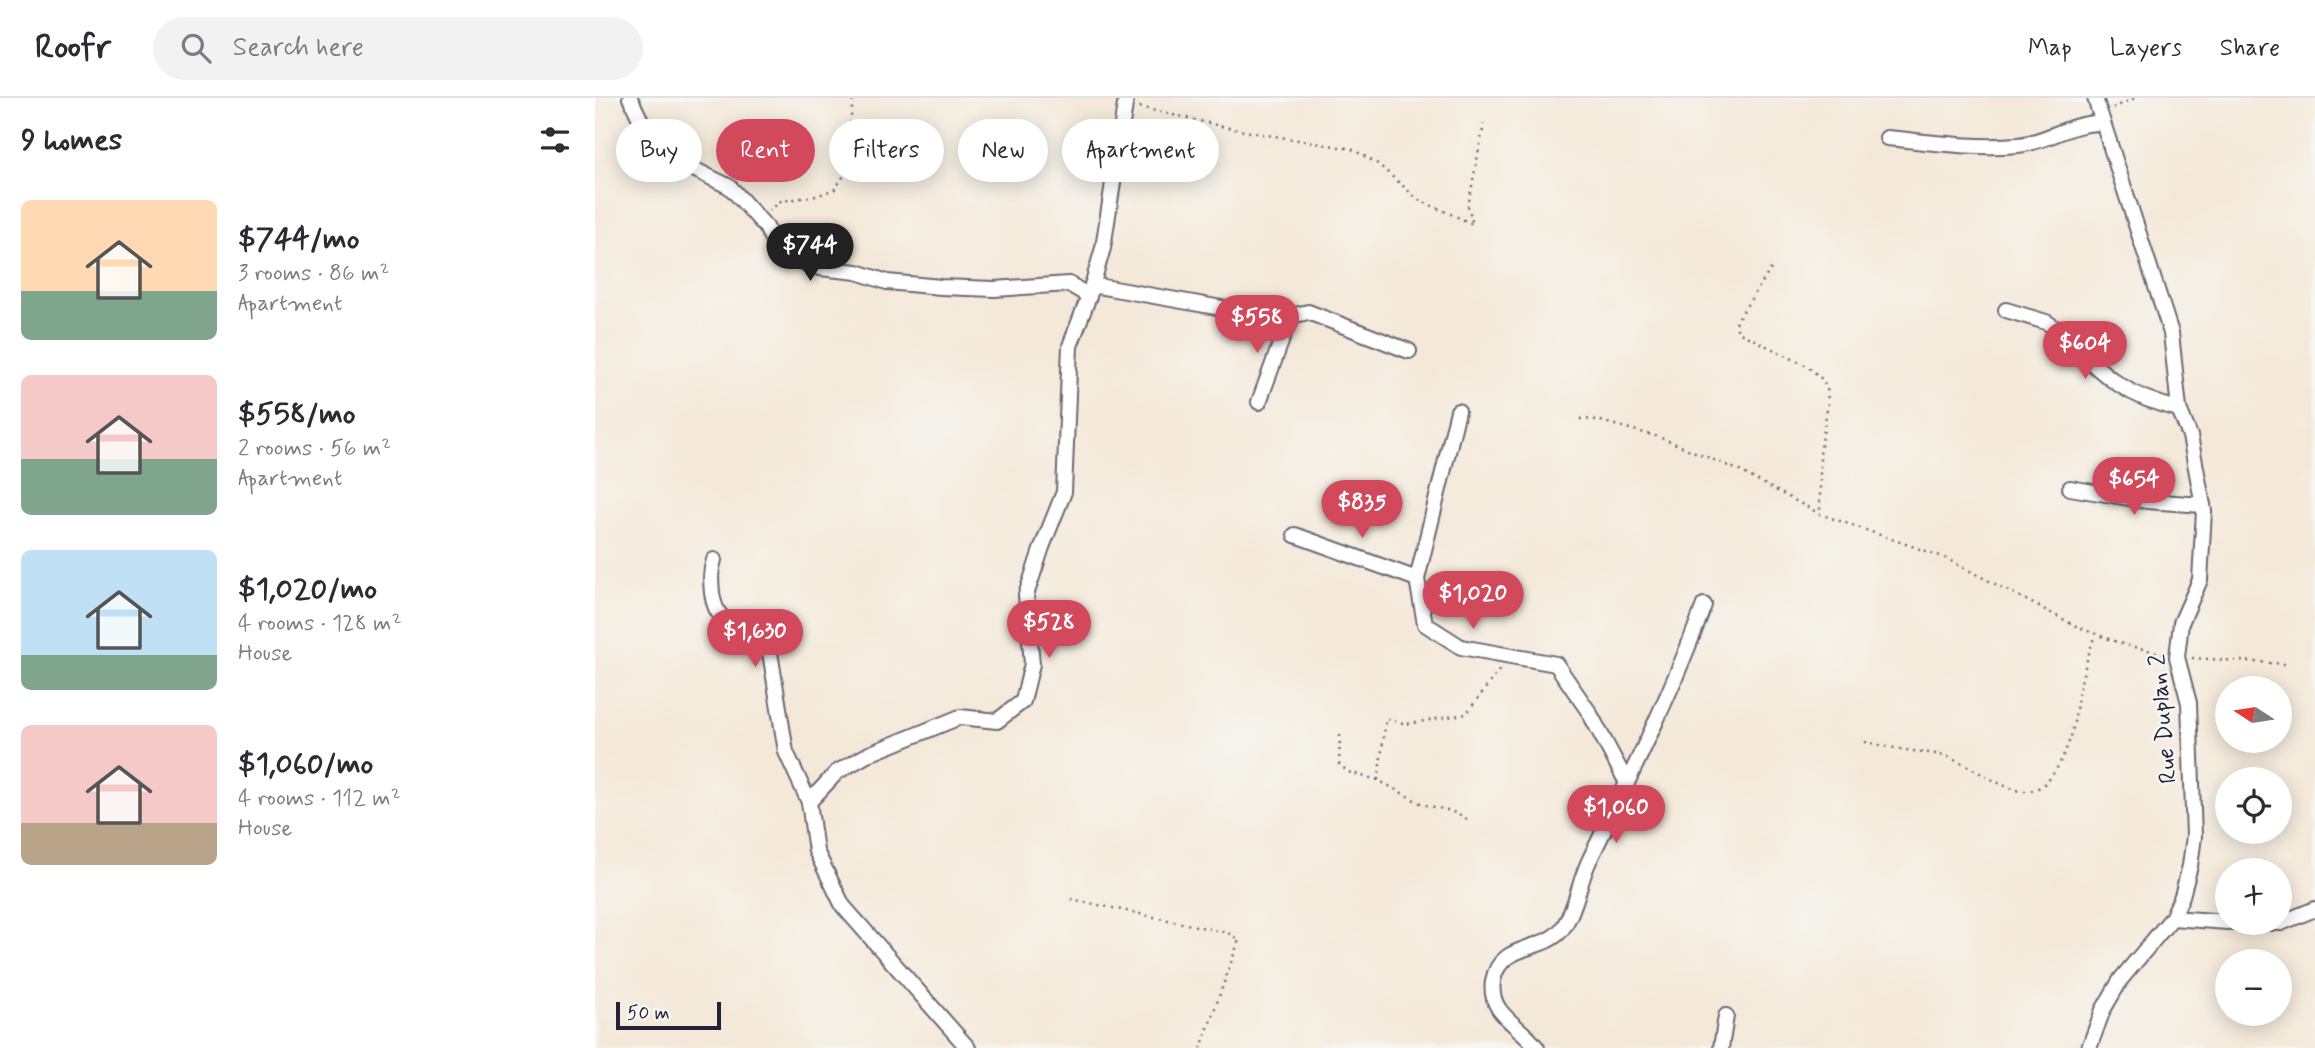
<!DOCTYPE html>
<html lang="en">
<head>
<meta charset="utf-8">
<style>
	:root { --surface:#fff; --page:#f2f2f3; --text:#2b2b33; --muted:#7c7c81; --line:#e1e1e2; --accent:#d1495b }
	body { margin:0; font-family:Mynerve,sans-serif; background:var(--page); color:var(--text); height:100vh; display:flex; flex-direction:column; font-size:26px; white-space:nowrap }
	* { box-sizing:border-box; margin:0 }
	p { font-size:23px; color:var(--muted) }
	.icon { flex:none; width:38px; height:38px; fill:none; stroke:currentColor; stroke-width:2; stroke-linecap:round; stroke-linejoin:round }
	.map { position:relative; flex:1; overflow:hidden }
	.drawer { display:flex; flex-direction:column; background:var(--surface); width:595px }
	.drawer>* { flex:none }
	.hud { position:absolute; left:21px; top:21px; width:665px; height:63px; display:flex; gap:14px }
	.needle { width:46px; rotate:282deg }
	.fabs { position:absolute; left:1620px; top:578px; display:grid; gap:14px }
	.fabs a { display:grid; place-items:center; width:77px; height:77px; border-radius:50%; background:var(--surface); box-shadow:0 4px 18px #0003; font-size:35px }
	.scale { position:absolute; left:21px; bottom:18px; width:105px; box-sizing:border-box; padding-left:7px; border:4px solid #22223b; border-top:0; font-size:19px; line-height:24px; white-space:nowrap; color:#22223b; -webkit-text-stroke:5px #f6f6f2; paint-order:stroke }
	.price { position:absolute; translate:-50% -60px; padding:0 16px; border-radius:24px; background:var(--accent); color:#fff; font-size:23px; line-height:46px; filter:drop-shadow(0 2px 4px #0008) }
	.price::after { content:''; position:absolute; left:50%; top:42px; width:21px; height:16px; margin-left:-10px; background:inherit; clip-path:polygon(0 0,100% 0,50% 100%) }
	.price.selected { background:#222; color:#fff }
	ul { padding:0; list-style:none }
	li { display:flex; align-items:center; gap:21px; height:175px; padding:0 21px }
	li span { display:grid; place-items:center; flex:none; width:196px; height:140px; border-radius:10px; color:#555 }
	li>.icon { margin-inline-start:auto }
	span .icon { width:84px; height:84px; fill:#fffc; stroke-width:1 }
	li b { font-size:30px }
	h2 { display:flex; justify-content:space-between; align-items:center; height:84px; padding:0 21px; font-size:30px }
	.pill { padding:0 24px; border-radius:32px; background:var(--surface); box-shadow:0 4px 18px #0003; font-size:24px; line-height:63px }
	.pill.selected { background:var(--accent); color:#fff }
	header { display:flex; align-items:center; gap:42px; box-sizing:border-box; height:98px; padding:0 35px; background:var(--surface); border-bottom:2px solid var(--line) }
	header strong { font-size:33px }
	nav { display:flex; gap:38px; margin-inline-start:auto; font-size:24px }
	.search { width:490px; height:63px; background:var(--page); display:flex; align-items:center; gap:18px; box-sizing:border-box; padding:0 24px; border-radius:38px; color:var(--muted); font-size:26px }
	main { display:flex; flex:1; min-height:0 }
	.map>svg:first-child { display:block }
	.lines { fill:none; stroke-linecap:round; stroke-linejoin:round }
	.minor-casing { stroke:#6c6872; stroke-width:18 }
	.path { stroke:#6c6872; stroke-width:2.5; stroke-dasharray:2 5; stroke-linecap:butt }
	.minor { stroke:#fff; stroke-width:14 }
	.labels { text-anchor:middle; stroke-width:5; stroke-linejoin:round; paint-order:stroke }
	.street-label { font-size:24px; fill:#22223b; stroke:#f6f6f2 }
</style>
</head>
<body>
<header>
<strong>Roofr</strong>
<div class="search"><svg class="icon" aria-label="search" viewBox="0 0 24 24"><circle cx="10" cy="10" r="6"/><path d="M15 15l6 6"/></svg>Search here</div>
<nav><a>Map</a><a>Layers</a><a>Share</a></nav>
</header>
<main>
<section class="drawer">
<h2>9 homes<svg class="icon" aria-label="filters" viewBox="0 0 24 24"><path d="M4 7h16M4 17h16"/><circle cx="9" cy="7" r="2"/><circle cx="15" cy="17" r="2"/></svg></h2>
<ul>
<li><span style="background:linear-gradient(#ffd9b3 65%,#7fa58c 0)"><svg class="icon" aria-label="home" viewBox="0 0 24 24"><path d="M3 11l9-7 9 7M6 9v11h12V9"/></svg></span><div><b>$744/mo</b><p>3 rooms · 86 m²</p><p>Apartment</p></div></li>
<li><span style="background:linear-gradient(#f6c9c9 60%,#7fa58c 0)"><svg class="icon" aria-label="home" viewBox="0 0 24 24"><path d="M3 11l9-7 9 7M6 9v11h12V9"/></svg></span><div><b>$558/mo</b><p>2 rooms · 56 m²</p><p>Apartment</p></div></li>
<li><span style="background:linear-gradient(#bfe0f5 75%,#7fa58c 0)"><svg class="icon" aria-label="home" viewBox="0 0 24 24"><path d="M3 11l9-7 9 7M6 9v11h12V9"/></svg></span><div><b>$1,020/mo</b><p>4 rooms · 128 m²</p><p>House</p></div></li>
<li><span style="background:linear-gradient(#f6c9c9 70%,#b9a48a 0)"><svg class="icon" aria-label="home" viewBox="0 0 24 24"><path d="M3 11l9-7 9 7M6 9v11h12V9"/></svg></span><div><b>$1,060/mo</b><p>4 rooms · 112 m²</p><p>House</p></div></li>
</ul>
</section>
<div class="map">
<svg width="1720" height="950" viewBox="0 0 1720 950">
	<rect width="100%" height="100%" fill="#f6f6f2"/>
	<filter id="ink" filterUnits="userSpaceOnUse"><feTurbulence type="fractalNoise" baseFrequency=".0143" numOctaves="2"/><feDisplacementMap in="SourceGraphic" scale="14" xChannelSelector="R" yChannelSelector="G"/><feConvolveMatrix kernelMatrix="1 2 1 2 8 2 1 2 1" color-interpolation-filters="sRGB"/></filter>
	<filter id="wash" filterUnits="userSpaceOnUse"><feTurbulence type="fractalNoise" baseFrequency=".00686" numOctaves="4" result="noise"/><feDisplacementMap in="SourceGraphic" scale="28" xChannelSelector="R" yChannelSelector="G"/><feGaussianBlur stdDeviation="1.57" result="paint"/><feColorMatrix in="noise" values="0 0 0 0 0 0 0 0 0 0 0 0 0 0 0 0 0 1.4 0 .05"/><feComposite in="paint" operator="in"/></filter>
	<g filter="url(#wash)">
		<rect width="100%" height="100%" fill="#f4e9d9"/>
	</g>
	<g filter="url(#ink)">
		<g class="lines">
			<defs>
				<g id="minor">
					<polyline points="35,0 49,29 76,60 135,89 171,129 184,155 225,170 262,174 292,184 346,189 399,191 474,186 494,198"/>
					<path d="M1292,40C1335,44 1380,51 1423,47C1453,44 1475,24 1507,25"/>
					<polyline points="497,187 694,222 700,217 713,214 814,253"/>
					<path d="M1411,212L1451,224L1462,231C1503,271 1525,298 1584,311"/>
					<polyline points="664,304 694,222"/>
					<polyline points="863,313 822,481 830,526 866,549 961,566 994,614 1032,685"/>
					<polyline points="1475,390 1552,403 1608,407"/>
					<polyline points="700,437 822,481"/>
					<path d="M119,462C115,474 116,483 117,495C123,539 155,521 174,548L191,654L214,704"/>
					<polyline points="1577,820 1633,824"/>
					<polyline points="1637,824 1686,825 1720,811"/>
					<polyline points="373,950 248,808 221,753 214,704 242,674 274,656 365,619 402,623 428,603 437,566 431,497 447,449 469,394 475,248 494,198 508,150 531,0"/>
					<path d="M942,950C925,926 893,917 898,883C905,842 952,856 969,828C982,808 984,784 994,763C1035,679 1077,595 1109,507"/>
					<polyline points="1126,950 1131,918"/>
					<polyline points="1494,950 1508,912 1526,881 1577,820 1587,798 1595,768 1599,738 1594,605 1582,559 1586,525 1605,482 1609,413 1595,338 1584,311 1576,235 1500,0"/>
				</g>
			</defs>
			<use href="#minor" class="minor-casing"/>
			<g class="path">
				<polyline points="544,9 643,32 757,51 783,66 824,102 878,126 873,108 889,26"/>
				<polyline points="1518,10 1540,0"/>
				<polyline points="174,113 186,103 221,98 240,91 250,76 258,0"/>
				<polyline points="1176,171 1144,219 1140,228 1145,235 1212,268 1225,279 1232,290 1233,305 1225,356 1225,416"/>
				<polyline points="985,321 1002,322 1064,339 1143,372 1225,416 1348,459 1485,530 1530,547 1570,556"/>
				<polyline points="1597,560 1691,566"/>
				<polyline points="745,637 744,666 753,674 783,682 827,706 856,713 872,721"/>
				<path d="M1270,644C1286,647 1302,651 1318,653C1330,655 1343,655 1355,660C1412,684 1443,729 1475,641C1480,626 1481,608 1484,593C1488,574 1494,555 1500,536"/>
				<polyline points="783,682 791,621 812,626 871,616 905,571"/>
				<polyline points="476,801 633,835 644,842 606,950"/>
			</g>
			<use href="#minor" class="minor"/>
		</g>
	</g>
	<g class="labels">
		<g class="street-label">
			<text transform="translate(1567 621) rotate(-95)" y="8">Rue Duplan 2</text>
		</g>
	</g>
</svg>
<div class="fabs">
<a><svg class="needle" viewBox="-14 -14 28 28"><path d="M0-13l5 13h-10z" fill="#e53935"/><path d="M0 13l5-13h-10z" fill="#7c7c81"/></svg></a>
<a><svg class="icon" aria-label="locate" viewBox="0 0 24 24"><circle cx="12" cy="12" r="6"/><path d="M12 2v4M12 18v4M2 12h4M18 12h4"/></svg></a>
<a>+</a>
<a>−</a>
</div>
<div class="scale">50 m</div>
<b class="price selected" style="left:215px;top:185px">$744</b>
<b class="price" style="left:662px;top:257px">$558</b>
<b class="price" style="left:1490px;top:283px">$604</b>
<b class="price" style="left:1539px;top:419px">$654</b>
<b class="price" style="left:767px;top:442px">$835</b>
<b class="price" style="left:878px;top:533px">$1,020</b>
<b class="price" style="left:454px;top:562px">$528</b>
<b class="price" style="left:160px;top:571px">$1,630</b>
<b class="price" style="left:1021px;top:747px">$1,060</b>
<div class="hud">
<a class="pill">Buy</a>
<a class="pill selected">Rent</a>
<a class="pill">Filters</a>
<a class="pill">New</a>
<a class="pill">Apartment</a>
</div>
</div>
</main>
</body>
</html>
